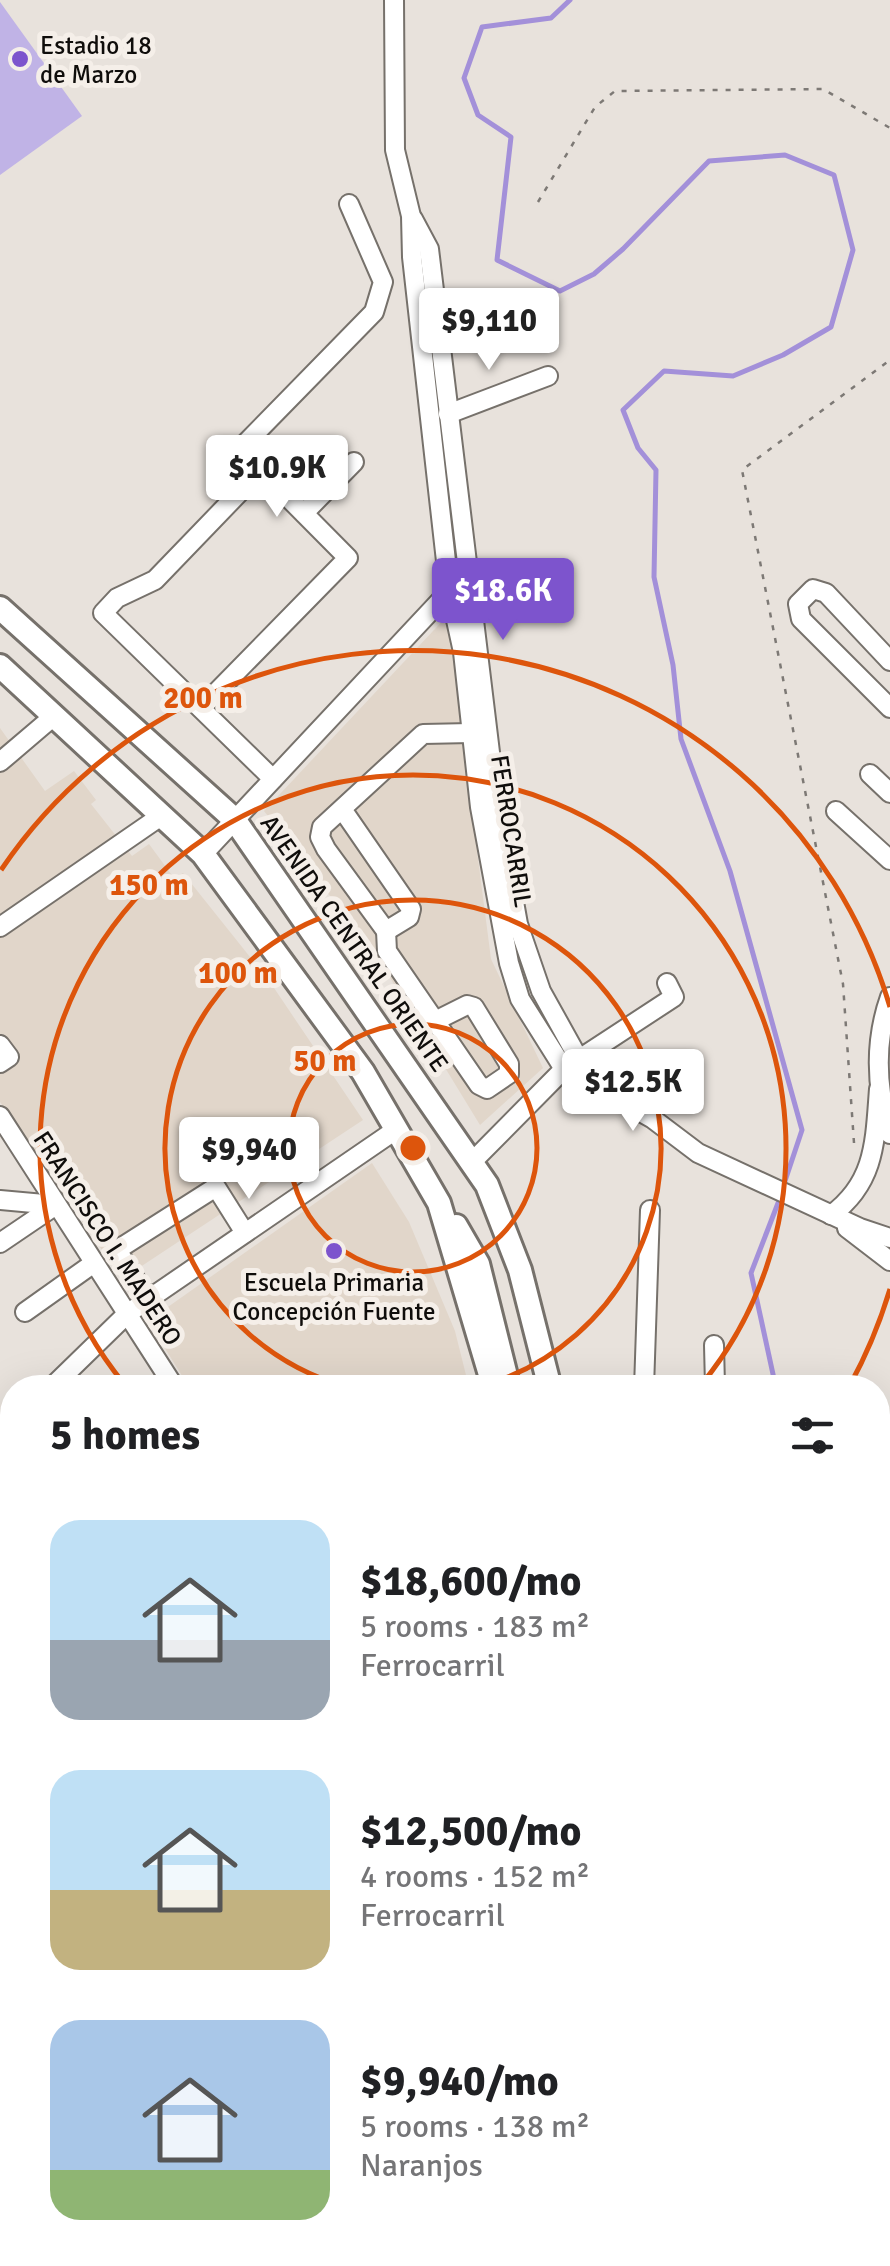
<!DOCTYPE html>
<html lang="en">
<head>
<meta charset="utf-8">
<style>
	:root { --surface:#fff; --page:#f6f6f6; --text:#202124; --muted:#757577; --accent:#7d54cd }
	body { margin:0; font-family:Signika,sans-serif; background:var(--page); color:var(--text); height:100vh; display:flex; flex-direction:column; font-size:38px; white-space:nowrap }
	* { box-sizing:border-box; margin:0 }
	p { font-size:32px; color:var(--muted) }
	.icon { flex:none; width:55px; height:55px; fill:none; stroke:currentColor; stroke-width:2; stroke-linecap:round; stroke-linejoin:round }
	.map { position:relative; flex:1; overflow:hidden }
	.details { position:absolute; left:0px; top:1375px; width:890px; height:892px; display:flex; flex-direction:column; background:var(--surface); border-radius:40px 40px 0 0; box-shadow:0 10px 40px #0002 }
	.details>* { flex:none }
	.price { position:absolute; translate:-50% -85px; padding:0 22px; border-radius:10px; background:#fff; color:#222; font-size:32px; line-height:65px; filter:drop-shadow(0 2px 5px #0008) }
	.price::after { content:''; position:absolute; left:50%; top:60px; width:30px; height:22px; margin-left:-15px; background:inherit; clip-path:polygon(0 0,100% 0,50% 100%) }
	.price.active { background:var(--accent); color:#fff }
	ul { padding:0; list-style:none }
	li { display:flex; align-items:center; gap:30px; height:250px; padding:0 50px }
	li span { display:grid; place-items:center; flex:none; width:280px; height:200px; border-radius:30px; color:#555 }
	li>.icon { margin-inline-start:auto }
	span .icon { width:120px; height:120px; fill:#fffc; stroke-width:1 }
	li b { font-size:42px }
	h2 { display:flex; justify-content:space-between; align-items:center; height:120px; padding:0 50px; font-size:42px }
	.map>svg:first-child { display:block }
	.built { fill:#e1d6ca }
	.green { fill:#c0b3e6 }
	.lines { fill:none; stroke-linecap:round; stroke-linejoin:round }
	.stream { stroke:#a390d9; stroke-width:5 }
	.minor-casing { stroke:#76716b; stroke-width:22 }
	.major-casing { stroke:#76716b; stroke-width:28 }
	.path { stroke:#7d7975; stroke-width:2.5; stroke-dasharray:5 8; stroke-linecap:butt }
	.minor { stroke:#fff; stroke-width:18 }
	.major { stroke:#fff; stroke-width:22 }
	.ring { fill:none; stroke:#dd550c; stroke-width:5 }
	.poi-dot { fill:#7d54cd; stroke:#f5efe9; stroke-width:4 }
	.labels { text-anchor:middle; stroke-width:10; stroke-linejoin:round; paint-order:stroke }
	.poi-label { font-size:25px; fill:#0f0d0b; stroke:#f5efe9; text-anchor:start }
	.street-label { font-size:25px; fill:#0f0d0b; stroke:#f5efe9 }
	.centre { fill:#dd550c; stroke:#f5efe9; stroke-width:5 }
	.ring-label { font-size:30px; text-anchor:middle; font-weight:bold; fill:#dd550c; stroke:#f5efe9; stroke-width:10; stroke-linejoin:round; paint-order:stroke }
</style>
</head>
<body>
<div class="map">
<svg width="890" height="2266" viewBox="0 0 890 2266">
	<rect width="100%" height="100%" fill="#e8e2dc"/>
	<g class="built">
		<polygon points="448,615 461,669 477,851 491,959 543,1068 480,1125 378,958 264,811"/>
		<polygon points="0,728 45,791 74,771 96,800 91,804 132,856 149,844 174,878 183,873 270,982 363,1120 122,1279 0,1102"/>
		<polygon points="372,1163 409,1222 455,1331 469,1387 189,1387 148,1321"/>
	</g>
	<polygon class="green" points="0,2 82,116 0,175"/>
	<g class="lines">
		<g class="stream">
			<polyline points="570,0 551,18 482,27 464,78 478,115 511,137 497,260 560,291 594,274 623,249 709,161 785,155 834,175 853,250 831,327 783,355 733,376 664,371 623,410 638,448 656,470 654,577 673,665 681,739 730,871 802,1130 783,1187"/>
			<polyline points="776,1388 751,1273 780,1198"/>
			<polyline points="878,1846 890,1903"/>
			<polyline points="848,2266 851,2255"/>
		</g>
		<defs>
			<g id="minor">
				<polyline points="394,0 395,150 411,216 412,257 449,588 463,652 480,807 509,963 520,999 564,1069 653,1119 698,1153 860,1228 890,1238"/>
				<polyline points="413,219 429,249 496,802 518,924 541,991 591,1081"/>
				<polyline points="448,414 548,376"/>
				<polyline points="261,470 155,580 117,598 103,613 273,779"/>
				<polyline points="304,513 354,462"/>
				<polyline points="890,661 826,593 813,589 798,604 801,619 890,708"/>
				<polyline points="201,708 348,558 240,449 374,312 383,282 349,204"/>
				<polyline points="0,762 54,716"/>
				<polyline points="870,774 890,793"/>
				<polyline points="342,809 411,909 409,917 386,931 326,849 320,837 322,827 423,734 471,733"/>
				<polyline points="836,811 890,860"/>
				<polyline points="203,854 455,585"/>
				<polyline points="0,927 161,816"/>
				<polyline points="386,931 387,951 479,1085 487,1089 509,1074 509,1064 474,1007 467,1005 435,1021"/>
				<path d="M890,997C874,1042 876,1088 890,1134"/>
				<polyline points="0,1045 9,1057 0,1063"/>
				<polyline points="0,1116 175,1388"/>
				<polyline points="473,1161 564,1069 674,997 667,983"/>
				<polyline points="0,1200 55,1205"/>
				<path d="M831,1215C876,1182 875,1140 879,1089"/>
				<polyline points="847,1228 890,1261"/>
				<polyline points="0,1243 56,1205"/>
				<polyline points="148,1299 117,1250 216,1187 245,1233"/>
				<polyline points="25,1312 94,1263"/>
				<polyline points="714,1345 715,1386"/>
				<polyline points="550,1386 762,1386"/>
				<polyline points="51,1388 127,1314 397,1129"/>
				<polyline points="644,1388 650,1210"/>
				<polyline points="0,1438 12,1425"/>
				<polyline points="0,1664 12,1656"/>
				<polyline points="0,1704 12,1722"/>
				<polyline points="0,1996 5,1998 12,1992"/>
				<polyline points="0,2126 12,2118"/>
				<polyline points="520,2255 544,2266"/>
				<polyline points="152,2266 165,2255"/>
				<polyline points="272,2266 273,2255"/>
				<polyline points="669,2266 673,2255"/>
			</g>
			<g id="major">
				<polyline points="0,608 234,819 487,1185 520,1270 550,1388"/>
				<polyline points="0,666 203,854 363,1072 439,1203 494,1388"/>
				<polyline points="456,1226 478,1264 509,1388"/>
				<polyline points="878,2087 890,2092"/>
				<polyline points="878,2105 890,2109"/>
				<polyline points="878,2122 890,2126"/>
			</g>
		</defs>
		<use href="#minor" class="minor-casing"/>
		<use href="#major" class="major-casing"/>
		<g class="path">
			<polyline points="538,202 595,107 615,91 823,89 890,128"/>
			<polyline points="854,1143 843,984 742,470 890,360"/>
			<polyline points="878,1444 881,1404"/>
			<polyline points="878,1607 890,1646"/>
			<polyline points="0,2217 4,2225"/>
			<polyline points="219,2266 220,2255"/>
			<polyline points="758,2266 762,2255"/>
		</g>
		<use href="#minor" class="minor"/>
		<use href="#major" class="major"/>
	</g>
	<g class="ring">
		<circle cx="413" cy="1148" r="124"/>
		<path d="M347 1387A248 248 0 1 1 479 1387"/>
		<path d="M125 1385A373 373 0 1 1 701 1385"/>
		<path d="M890 1289A497 497 0 0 1 850 1385M1 870A497 497 0 0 1 890 1007"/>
	</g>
	<g class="poi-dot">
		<circle cx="20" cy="59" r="10"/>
		<circle cx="334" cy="1251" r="10"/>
	</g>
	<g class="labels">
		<g class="poi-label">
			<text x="40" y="54">Estadio 18<tspan x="40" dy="29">de Marzo</tspan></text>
			<text x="334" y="1291" text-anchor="middle">Escuela Primaria<tspan x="334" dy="29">Concepción Fuente</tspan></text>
		</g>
		<g class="street-label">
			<text transform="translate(512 831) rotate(81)" y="9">FERROCARRIL</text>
			<text transform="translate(355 943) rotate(55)" y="9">AVENIDA CENTRAL ORIENTE</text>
			<text transform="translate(108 1238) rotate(57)" y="9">FRANCISCO I. MADERO</text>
		</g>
	</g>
	<circle cx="413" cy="1148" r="15" class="centre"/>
	<g class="ring-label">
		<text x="203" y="708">200 m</text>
		<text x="149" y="895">150 m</text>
		<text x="238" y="983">100 m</text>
		<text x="325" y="1071">50 m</text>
	</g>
</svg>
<b class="price" style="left:489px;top:373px">$9,110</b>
<b class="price" style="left:277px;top:520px">$10.9K</b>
<b class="price active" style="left:503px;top:643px">$18.6K</b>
<b class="price" style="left:633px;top:1134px">$12.5K</b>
<b class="price" style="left:249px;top:1202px">$9,940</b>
<section class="details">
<h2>5 homes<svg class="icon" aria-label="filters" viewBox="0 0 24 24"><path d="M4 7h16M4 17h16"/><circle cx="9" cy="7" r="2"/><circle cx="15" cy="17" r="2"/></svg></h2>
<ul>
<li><span style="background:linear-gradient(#bfe0f5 60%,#9aa5b1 0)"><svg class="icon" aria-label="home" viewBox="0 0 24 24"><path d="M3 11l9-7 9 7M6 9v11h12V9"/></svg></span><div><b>$18,600/mo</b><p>5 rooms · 183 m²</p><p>Ferrocarril</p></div></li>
<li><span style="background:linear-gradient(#bfe0f5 60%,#c2b280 0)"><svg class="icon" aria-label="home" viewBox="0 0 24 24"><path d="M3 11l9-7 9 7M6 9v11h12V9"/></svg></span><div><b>$12,500/mo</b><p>4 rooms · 152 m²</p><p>Ferrocarril</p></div></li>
<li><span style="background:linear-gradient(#a9c7e8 75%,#8fb573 0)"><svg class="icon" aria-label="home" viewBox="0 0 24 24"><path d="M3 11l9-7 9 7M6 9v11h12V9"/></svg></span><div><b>$9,940/mo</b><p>5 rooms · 138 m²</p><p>Naranjos</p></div></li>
</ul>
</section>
</div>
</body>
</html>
